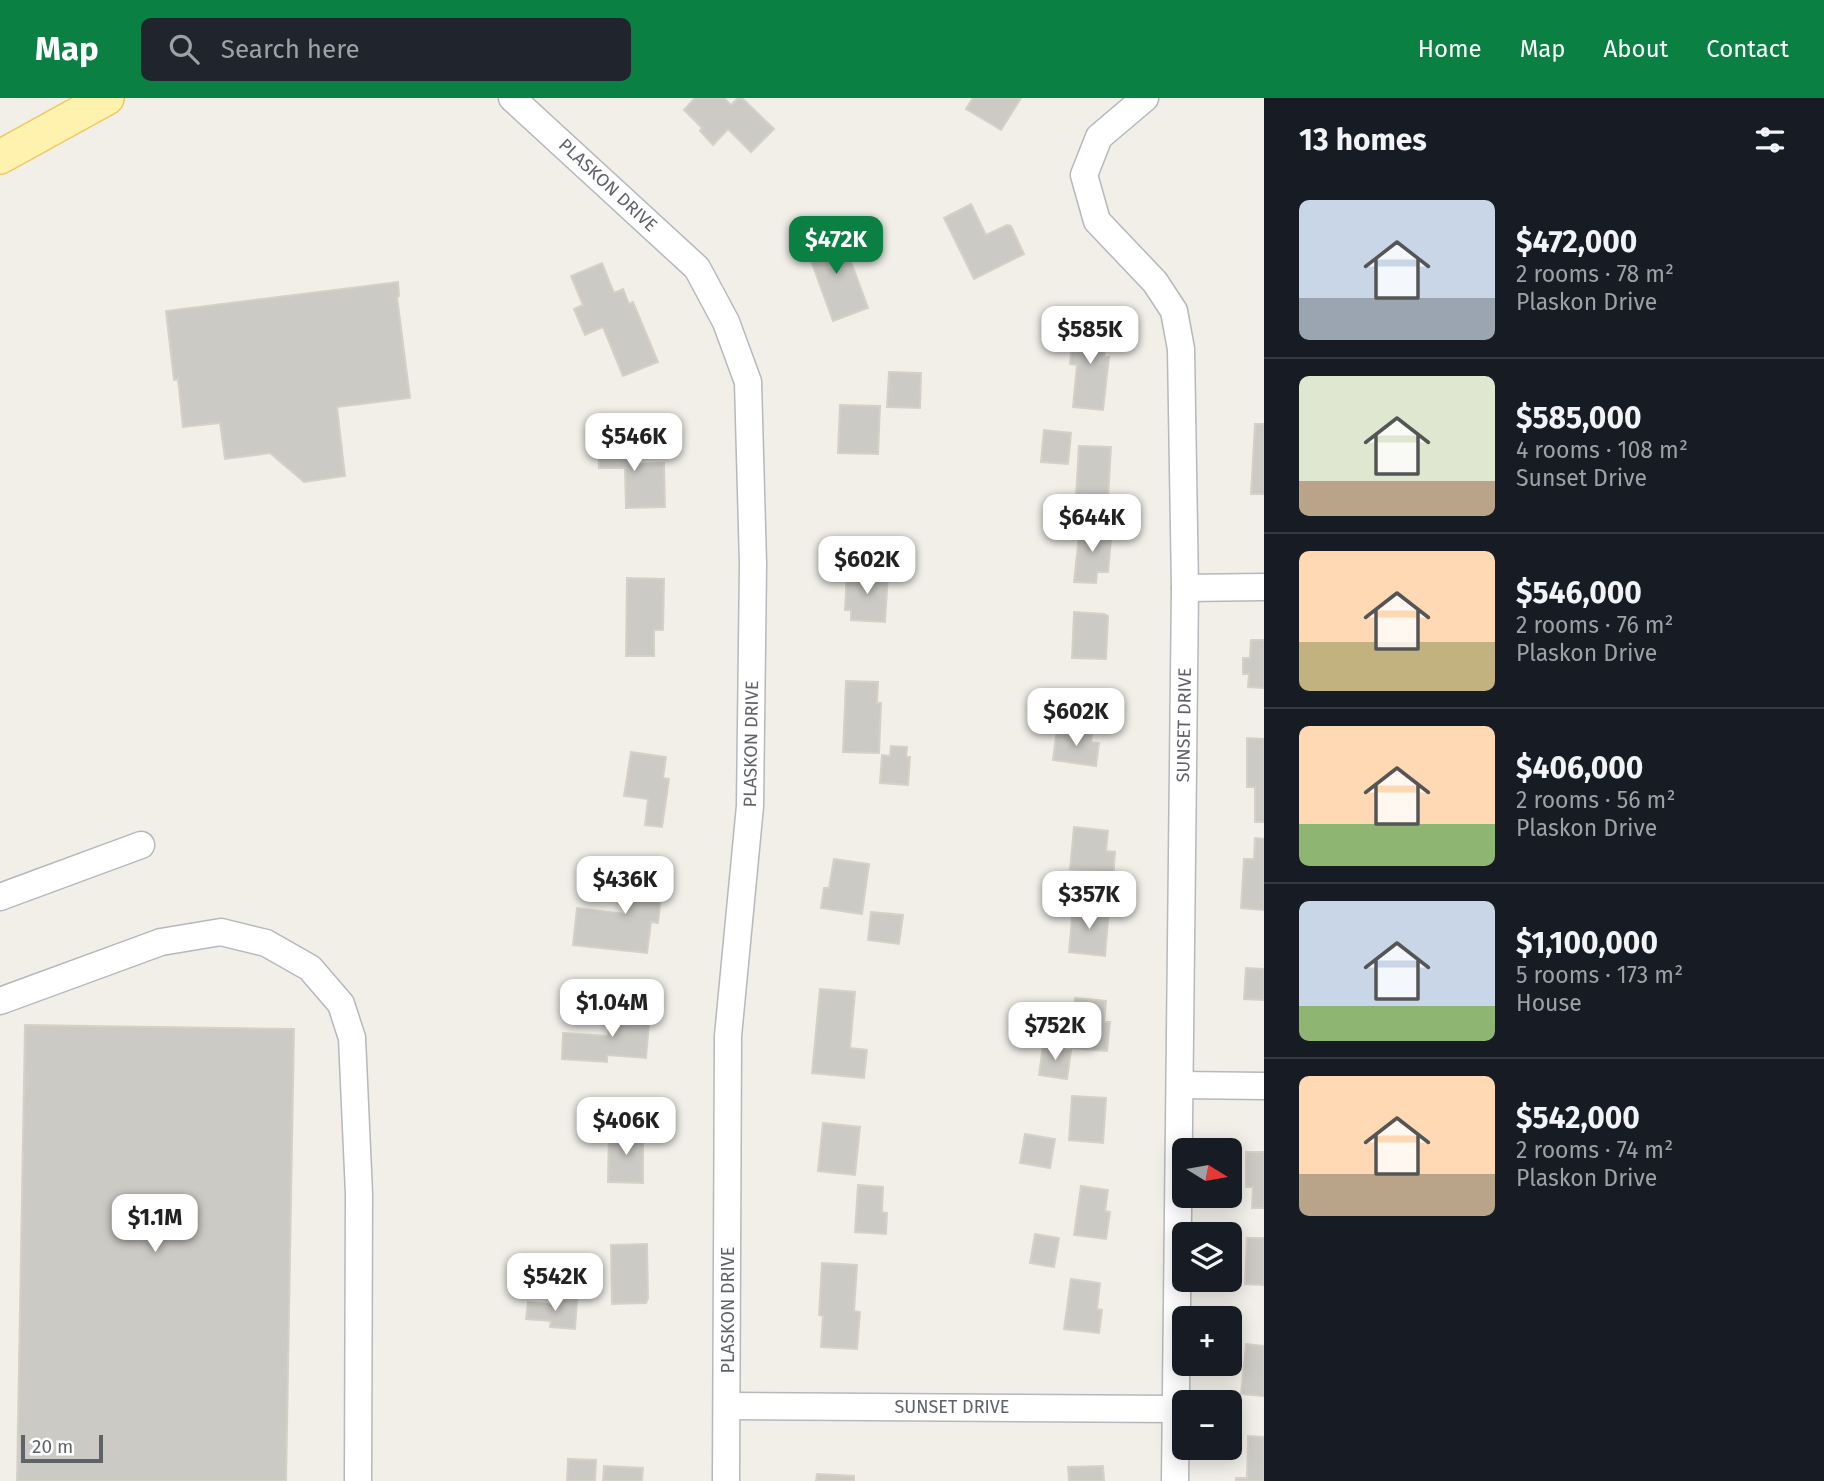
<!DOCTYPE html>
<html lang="en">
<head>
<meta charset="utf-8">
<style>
	:root { --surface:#171b24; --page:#20242c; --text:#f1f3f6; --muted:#9ea1a6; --line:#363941; --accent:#0b8043 }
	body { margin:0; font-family:"Fira Sans",sans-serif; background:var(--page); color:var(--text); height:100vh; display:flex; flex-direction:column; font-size:26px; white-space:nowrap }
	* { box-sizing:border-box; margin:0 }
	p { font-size:23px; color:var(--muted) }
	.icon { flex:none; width:38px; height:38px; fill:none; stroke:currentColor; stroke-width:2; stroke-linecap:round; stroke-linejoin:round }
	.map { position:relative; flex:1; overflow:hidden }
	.drawer { display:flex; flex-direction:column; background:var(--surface); width:560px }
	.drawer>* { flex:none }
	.needle { width:46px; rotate:101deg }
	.buttons { position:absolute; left:1172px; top:1040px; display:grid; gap:14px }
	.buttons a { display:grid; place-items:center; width:70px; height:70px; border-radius:10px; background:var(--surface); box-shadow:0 4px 18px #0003; font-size:35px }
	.scale { position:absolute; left:21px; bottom:18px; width:82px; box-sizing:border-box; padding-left:7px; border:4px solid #5f6368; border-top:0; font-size:19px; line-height:24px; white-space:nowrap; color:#5f6368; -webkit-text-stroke:5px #fff; paint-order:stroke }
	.price { position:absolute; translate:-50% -60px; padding:0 16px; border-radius:14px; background:#fff; color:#222; font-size:23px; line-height:46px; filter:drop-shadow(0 2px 4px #0008) }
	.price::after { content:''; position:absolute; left:50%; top:42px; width:21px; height:16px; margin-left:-10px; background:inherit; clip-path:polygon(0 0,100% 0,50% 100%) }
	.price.current { background:var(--accent); color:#fff }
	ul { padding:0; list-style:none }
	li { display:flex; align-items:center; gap:21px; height:175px; padding:0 35px }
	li+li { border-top:2px solid var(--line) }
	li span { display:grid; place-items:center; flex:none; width:196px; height:140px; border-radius:10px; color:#555 }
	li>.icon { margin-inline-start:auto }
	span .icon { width:84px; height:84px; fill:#fffc; stroke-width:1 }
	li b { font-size:30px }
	h2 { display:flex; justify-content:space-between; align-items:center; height:84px; padding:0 35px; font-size:30px }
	header { display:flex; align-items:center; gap:42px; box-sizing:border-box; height:98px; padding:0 35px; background:var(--accent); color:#fff }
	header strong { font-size:33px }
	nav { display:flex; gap:38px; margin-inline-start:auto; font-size:24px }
	.search { width:490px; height:63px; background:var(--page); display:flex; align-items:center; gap:18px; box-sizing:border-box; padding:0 24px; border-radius:10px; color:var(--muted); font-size:26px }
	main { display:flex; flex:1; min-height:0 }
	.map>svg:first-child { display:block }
	.building { fill:#cccac5; stroke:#d6d1c6; stroke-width:2 }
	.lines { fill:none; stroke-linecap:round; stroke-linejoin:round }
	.minor-casing { stroke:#b5b8bc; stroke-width:29 }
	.major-casing { stroke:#f2c960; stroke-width:36 }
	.minor { stroke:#fff; stroke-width:26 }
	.major { stroke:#fff2af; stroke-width:33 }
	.labels { text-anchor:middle; stroke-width:6; stroke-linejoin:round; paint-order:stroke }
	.street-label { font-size:18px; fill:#5f6368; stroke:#fff }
</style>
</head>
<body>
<header>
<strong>Map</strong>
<div class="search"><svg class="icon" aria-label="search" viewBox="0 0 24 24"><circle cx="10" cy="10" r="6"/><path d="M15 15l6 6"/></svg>Search here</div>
<nav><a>Home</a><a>Map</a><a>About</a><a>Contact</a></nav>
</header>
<main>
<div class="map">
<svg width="1264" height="1383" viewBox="0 0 1264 1383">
	<rect width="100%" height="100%" fill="#f1efe8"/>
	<g class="building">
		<polygon points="695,0 724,0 731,7 738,0 742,0 774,31 751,54 728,31 713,47 700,33 702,30 684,12"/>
		<polygon points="973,0 1021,0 1001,32 966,11"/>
		<polygon points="971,106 986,137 1007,127 1011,128 1024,156 974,181 944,120"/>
		<polygon points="840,134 868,210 833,223 805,146"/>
		<polygon points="602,165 614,195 623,191 629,206 633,204 658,264 623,278 603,229 585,237 574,211 583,207 571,178"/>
		<polygon points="398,184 399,198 397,199 410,300 337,309 345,378 304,384 270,355 225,361 220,325 183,329 178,281 174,282 166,213"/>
		<polygon points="1074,226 1107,229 1104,259 1109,259 1103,312 1073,309 1077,267 1070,266"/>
		<polygon points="889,274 921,275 920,310 887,309"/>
		<polygon points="840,307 880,308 878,356 838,355"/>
		<polygon points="1255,326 1264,326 1264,396 1251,396"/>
		<polygon points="1044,332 1071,335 1068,366 1041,364"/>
		<polygon points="630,338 631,366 664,365 665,409 626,410 625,370 599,370 598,339"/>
		<polygon points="1079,348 1111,349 1108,400 1076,398"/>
		<polygon points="1080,428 1112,431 1108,474 1097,474 1096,485 1074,484"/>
		<polygon points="847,474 888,476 885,524 851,522 851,512 845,512"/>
		<polygon points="627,480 664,481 663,532 654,532 654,558 626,558"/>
		<polygon points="1074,514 1104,516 1108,518 1106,561 1072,560"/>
		<polygon points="1251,542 1264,542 1264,590 1248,589 1249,576 1243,576 1243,560 1250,560"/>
		<polygon points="846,583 878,584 877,605 881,605 879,655 843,654"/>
		<polygon points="1057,631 1092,636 1091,644 1099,645 1096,668 1053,662"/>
		<polygon points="1247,640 1264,641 1264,724 1255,724 1255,689 1247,689"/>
		<polygon points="891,648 907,649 906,659 910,659 908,687 880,685 882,657 890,658"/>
		<polygon points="631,654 666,659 663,680 669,681 662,729 645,727 648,701 624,698"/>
		<polygon points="1074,729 1108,733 1106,753 1115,754 1113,782 1104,781 1104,774 1070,771"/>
		<polygon points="1255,740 1264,741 1264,812 1241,810 1244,761 1254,761"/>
		<polygon points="834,761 869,766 862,816 821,810 824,790 829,790"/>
		<polygon points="630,767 664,771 658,825 651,824 647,855 573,847 577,810 625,816"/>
		<polygon points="1073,809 1109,812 1105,858 1069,854"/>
		<polygon points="871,814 903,817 899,846 868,842"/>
		<polygon points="1246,870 1264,871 1264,902 1244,901"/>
		<polygon points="820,891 855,894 850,950 867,952 864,980 812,975"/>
		<polygon points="1075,900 1106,903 1104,924 1110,924 1107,953 1071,950"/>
		<polygon points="611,910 650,913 646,960 607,957 607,964 562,961 563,935 608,938"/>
		<polygon points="25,927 294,931 286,1383 17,1383"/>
		<polygon points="1043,948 1071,952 1067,981 1039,977"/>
		<polygon points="1072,998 1106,1000 1103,1045 1069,1042"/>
		<polygon points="823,1025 860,1029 855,1077 818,1073"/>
		<polygon points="609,1033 643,1033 643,1085 608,1084"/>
		<polygon points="1025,1036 1055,1041 1050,1070 1020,1065"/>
		<polygon points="1246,1054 1264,1054 1264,1110 1252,1110 1253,1089 1246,1089"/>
		<polygon points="858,1087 883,1089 882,1114 887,1115 886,1136 855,1134"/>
		<polygon points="1081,1088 1108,1092 1105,1113 1110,1114 1106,1141 1074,1137"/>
		<polygon points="1035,1136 1059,1140 1054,1169 1030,1165"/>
		<polygon points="1247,1140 1264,1140 1264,1187 1245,1186"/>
		<polygon points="647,1146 648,1200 646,1205 612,1206 611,1147"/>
		<polygon points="822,1165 857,1167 854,1213 860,1214 857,1251 821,1249 823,1218 819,1217"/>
		<polygon points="1071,1181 1100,1185 1097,1211 1102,1212 1099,1235 1064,1231"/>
		<polygon points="553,1200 577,1202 575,1231 550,1229 551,1223 526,1221 528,1204 552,1206"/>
		<polygon points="1246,1246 1264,1248 1264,1298 1241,1296"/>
		<polygon points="1248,1338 1264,1339 1264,1383 1236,1383 1236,1380 1247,1380"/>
		<polygon points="568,1361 596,1362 595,1383 567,1383"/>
		<polygon points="604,1368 643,1370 642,1383 603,1383"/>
		<polygon points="1103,1368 1104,1383 1069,1383 1068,1369"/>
		<polygon points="817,1376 854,1378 854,1383 816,1383"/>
	</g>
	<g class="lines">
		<defs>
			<g id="minor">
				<polyline points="512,0 697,170 726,224 748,284 753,466 750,708 728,938 726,1383"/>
				<polyline points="1145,0 1099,39 1084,77 1097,123 1155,184 1174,213 1181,251 1185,490 1175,1383"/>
				<polyline points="1185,490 1264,489"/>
				<polyline points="0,799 141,747"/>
				<polyline points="0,903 161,844 221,834 266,845 310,870 341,906 352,940 359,1096 358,1383"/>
				<polyline points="1180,987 1264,988"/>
				<polyline points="728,1308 1176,1311"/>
			</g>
			<polyline id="major" points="0,59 107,0"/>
		</defs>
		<use href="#minor" class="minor-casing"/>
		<use href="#major" class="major-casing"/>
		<use href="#minor" class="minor"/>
		<use href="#major" class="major"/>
	</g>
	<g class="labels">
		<g class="street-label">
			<text transform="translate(608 87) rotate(43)" y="6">PLASKON DRIVE</text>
			<text transform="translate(1184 627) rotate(-89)" y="6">SUNSET DRIVE</text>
			<text transform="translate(751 646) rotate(-89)" y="6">PLASKON DRIVE</text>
			<text transform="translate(728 1212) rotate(-90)" y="6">PLASKON DRIVE</text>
			<text x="952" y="1315">SUNSET DRIVE</text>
		</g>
	</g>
</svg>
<div class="buttons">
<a><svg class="needle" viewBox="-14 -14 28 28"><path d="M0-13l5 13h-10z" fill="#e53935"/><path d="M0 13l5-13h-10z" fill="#9ea1a6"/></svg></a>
<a><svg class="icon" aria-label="layers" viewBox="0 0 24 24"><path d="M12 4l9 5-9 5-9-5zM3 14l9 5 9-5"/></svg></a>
<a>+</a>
<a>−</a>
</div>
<div class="scale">20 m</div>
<b class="price current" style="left:836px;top:178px">$472K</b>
<b class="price" style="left:1090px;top:268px">$585K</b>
<b class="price" style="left:634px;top:375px">$546K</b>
<b class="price" style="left:1092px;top:456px">$644K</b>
<b class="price" style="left:867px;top:498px">$602K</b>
<b class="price" style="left:1076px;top:650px">$602K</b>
<b class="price" style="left:625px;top:818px">$436K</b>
<b class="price" style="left:1089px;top:833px">$357K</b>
<b class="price" style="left:612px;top:941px">$1.04M</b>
<b class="price" style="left:1055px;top:964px">$752K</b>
<b class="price" style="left:626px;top:1059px">$406K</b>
<b class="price" style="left:155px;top:1156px">$1.1M</b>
<b class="price" style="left:555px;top:1215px">$542K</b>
</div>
<section class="drawer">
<h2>13 homes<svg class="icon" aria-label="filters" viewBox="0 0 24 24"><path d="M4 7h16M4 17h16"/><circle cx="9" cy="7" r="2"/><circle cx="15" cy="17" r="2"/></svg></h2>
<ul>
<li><span style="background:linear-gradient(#c9d6e8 70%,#9aa5b1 0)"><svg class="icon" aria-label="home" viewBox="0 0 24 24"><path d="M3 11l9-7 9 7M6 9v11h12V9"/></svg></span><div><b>$472,000</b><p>2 rooms · 78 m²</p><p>Plaskon Drive</p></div></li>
<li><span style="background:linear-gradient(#dfe7d0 75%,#b9a48a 0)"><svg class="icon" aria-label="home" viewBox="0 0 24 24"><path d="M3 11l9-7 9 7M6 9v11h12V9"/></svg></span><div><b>$585,000</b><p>4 rooms · 108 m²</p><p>Sunset Drive</p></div></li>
<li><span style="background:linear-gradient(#ffd9b3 65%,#c2b280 0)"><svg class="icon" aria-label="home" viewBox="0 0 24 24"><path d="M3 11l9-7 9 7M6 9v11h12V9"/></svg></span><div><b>$546,000</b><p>2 rooms · 76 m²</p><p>Plaskon Drive</p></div></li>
<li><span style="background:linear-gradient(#ffd9b3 70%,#8fb573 0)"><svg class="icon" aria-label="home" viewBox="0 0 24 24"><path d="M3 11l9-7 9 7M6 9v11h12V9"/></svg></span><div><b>$406,000</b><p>2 rooms · 56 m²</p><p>Plaskon Drive</p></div></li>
<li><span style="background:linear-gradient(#c9d6e8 75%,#8fb573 0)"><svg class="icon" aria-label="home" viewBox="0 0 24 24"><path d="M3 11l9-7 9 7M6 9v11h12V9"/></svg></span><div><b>$1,100,000</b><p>5 rooms · 173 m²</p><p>House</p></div></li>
<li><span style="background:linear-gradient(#ffd9b3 70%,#b9a48a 0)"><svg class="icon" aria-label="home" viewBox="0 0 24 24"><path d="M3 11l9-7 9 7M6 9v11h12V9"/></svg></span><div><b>$542,000</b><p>2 rooms · 74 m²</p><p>Plaskon Drive</p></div></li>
</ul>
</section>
</main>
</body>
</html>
